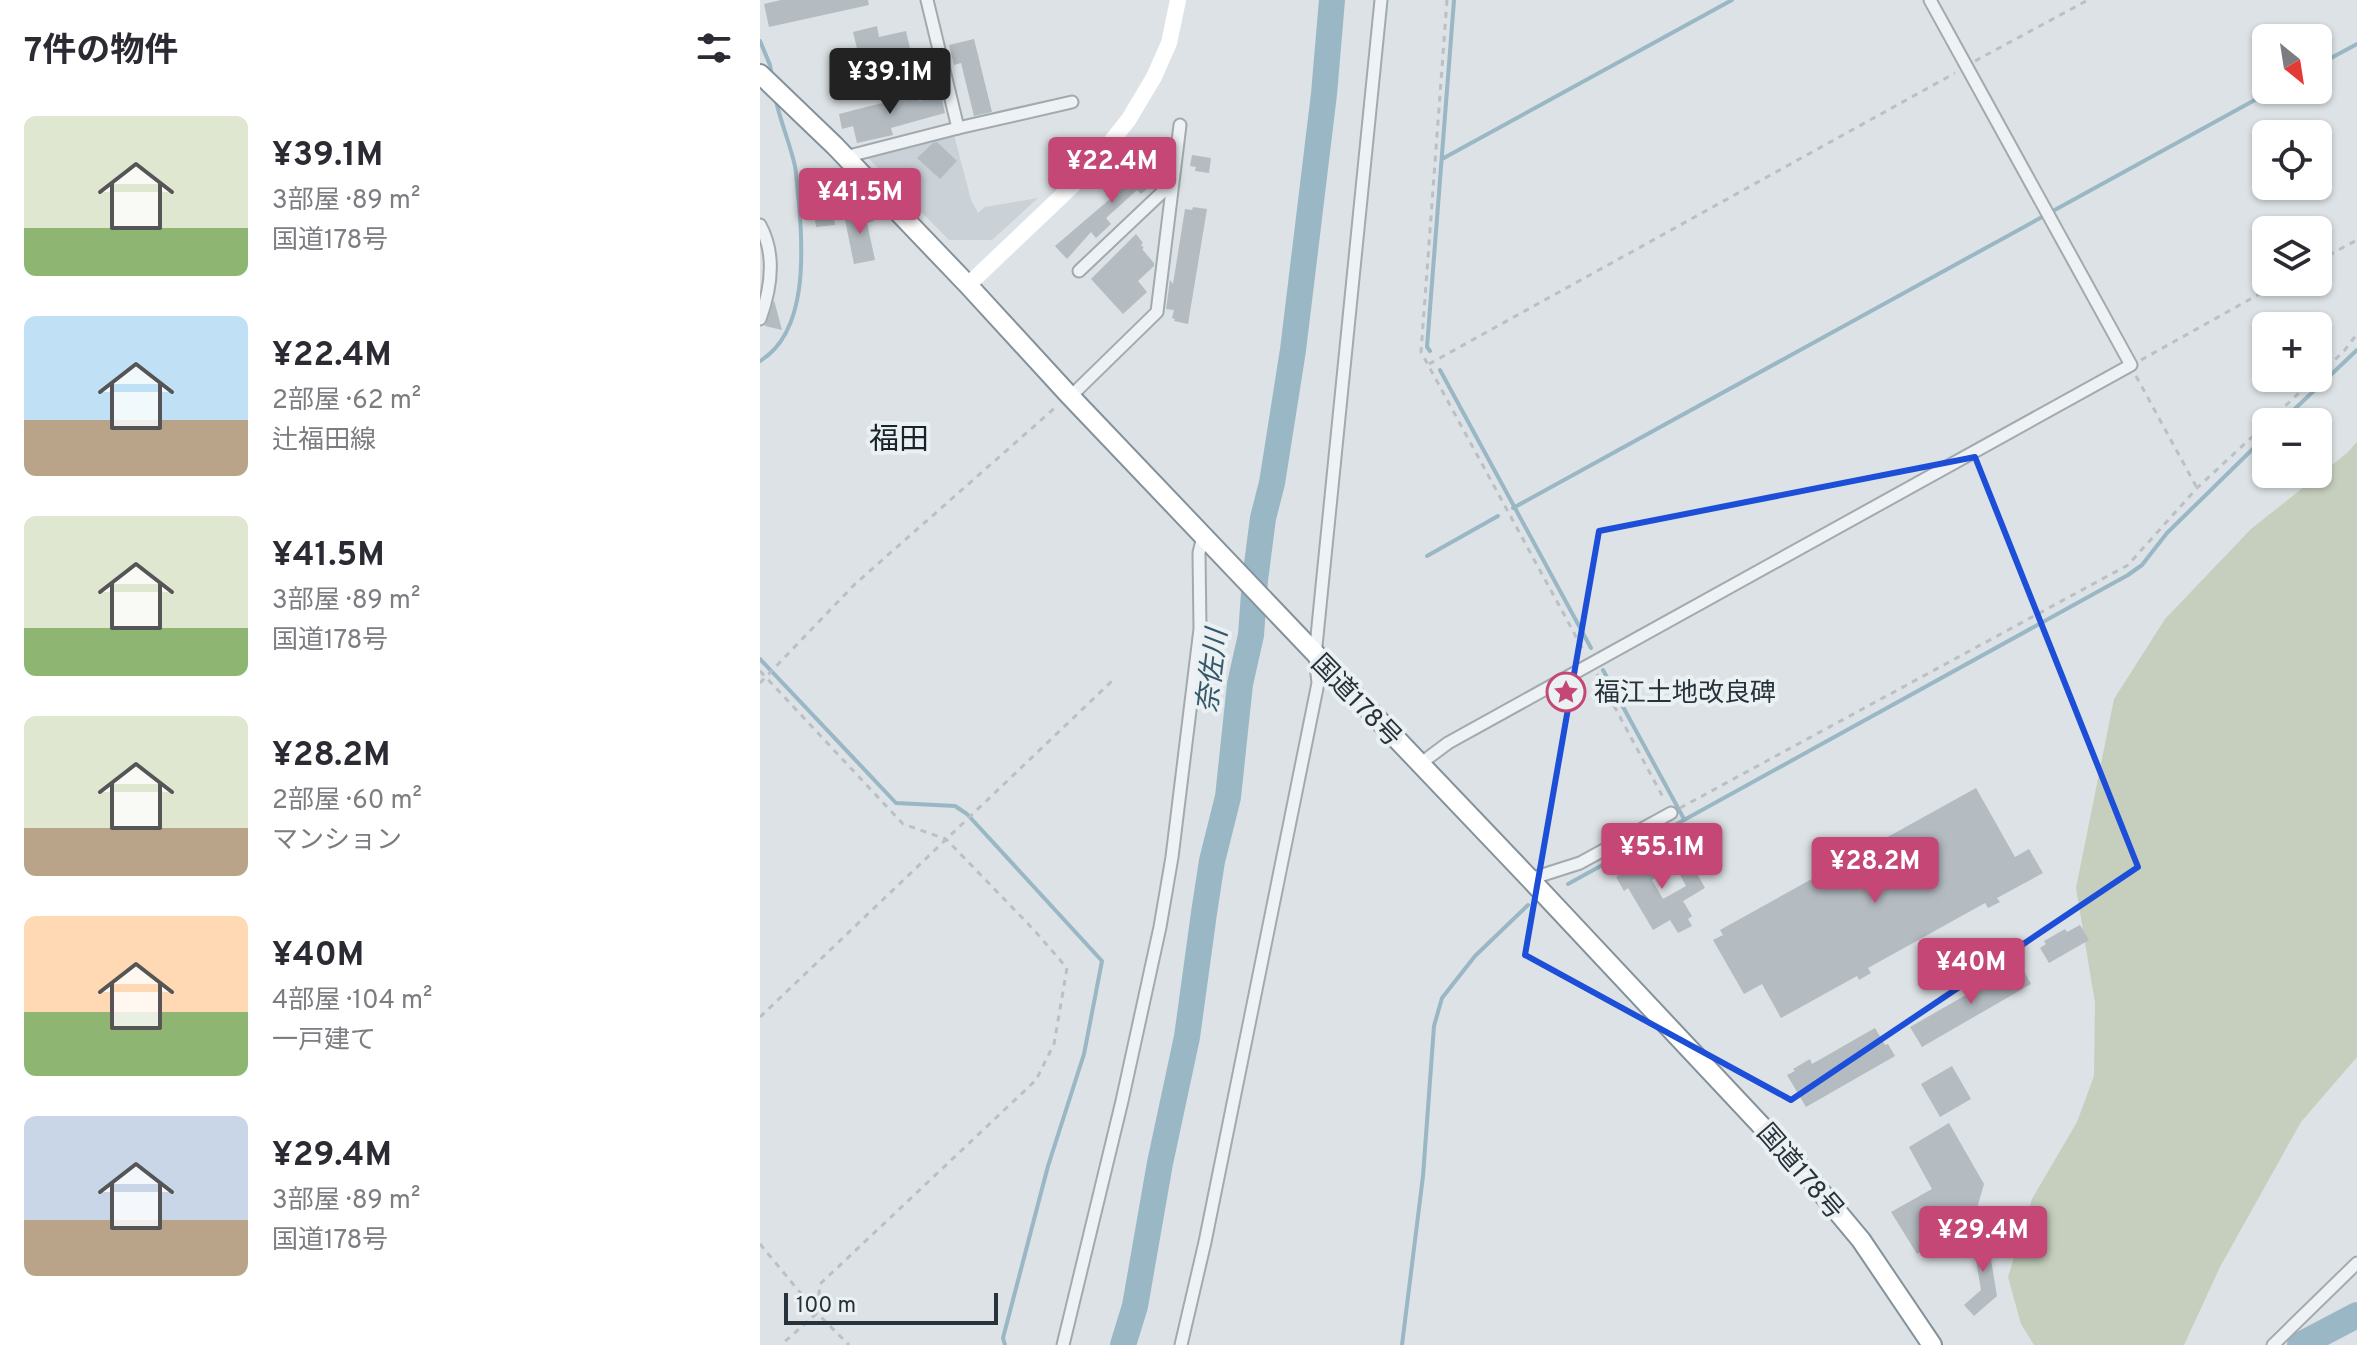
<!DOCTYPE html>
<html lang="ja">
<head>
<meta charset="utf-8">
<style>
	:root { --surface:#fff; --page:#f7f7f7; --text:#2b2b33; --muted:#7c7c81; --accent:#c54776 }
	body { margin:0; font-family:Overpass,"Noto Sans JP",sans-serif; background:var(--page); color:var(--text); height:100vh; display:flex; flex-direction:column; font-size:30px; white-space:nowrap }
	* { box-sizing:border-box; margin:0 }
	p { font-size:26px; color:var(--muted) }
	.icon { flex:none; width:44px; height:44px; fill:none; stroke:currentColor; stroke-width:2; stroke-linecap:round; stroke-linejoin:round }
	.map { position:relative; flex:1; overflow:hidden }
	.details { display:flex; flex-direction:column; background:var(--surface); width:760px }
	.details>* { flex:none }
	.needle { width:52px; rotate:150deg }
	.tools { position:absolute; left:1492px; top:24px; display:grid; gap:16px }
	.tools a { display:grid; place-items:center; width:80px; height:80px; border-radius:12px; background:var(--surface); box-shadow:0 2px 6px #0004; font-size:40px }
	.scale { position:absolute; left:24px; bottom:20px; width:214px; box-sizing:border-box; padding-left:8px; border:4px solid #27323b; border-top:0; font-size:22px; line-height:28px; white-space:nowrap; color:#27323b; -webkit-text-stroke:6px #ebf0f3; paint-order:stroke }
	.price { position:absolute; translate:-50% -68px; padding:0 18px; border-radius:8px; background:var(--accent); color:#fff; font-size:26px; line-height:52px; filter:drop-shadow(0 2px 4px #0008) }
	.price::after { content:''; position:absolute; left:50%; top:48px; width:24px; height:18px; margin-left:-12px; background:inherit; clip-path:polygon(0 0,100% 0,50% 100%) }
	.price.selected { background:#222; color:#fff }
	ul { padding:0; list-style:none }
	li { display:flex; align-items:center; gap:24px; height:200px; padding:0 24px }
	li span { display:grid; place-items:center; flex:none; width:224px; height:160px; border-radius:12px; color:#555 }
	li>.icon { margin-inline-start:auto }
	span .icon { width:96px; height:96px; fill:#fffc; stroke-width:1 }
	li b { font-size:34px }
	h2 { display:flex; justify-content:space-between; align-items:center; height:96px; padding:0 24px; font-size:34px }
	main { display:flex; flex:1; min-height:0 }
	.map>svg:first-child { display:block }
	.built { fill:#cad1d7 }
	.green { fill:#c6cfbe }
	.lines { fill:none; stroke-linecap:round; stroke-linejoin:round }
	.stream { stroke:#99b7c4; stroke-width:4 }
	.river { stroke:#99b7c4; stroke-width:26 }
	.building { fill:#b4bcc2 }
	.minor-casing { stroke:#a2aaaf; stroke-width:15 }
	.trunk-casing { stroke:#85929b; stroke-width:22 }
	.path { stroke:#bac0c4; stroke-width:3; stroke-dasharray:6 6; stroke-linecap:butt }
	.minor { stroke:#eef2f4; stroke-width:11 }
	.secondary { stroke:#fff; stroke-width:16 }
	.trunk { stroke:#fff; stroke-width:18 }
	.marked { fill:none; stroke:#1d4ed8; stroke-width:6; stroke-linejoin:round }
	.labels { text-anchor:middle; stroke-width:8; stroke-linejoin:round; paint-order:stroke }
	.poi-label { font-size:26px; fill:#27323b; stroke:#ebf0f3; text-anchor:start }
	.street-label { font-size:26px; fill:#27323b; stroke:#ebf0f3 }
	.water-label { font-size:28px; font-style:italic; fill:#34596c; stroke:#ebf0f3 }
	.quarter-label { font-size:30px; fill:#19232b; stroke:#ebf0f3 }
</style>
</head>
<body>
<main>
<section class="details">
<h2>7件の物件<svg class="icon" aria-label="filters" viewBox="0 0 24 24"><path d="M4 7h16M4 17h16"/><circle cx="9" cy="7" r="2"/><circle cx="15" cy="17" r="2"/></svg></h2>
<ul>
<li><span style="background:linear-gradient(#dfe7d0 70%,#8fb573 0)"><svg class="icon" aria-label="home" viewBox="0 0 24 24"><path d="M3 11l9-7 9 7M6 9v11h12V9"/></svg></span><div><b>¥39.1M</b><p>3部屋 · 89 m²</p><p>国道178号</p></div></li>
<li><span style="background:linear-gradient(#bfe0f5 65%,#b9a48a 0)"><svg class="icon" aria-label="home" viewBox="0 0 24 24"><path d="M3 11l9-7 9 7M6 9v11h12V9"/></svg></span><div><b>¥22.4M</b><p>2部屋 · 62 m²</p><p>辻福田線</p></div></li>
<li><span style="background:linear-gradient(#dfe7d0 70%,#8fb573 0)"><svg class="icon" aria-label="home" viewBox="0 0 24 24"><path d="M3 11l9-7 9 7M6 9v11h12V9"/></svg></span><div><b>¥41.5M</b><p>3部屋 · 89 m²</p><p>国道178号</p></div></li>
<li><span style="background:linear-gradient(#dfe7d0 70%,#b9a48a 0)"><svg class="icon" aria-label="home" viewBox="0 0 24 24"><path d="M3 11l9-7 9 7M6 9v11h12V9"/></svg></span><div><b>¥28.2M</b><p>2部屋 · 60 m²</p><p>マンション</p></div></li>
<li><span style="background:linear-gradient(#ffd9b3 60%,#8fb573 0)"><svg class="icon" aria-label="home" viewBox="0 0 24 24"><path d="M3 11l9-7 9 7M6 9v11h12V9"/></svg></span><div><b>¥40M</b><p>4部屋 · 104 m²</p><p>一戸建て</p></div></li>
<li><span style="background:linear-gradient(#c9d6e8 65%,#b9a48a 0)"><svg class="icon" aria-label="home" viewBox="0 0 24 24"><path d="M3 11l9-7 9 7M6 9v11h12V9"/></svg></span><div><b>¥29.4M</b><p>3部屋 · 89 m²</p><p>国道178号</p></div></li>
</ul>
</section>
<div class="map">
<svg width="1597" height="1345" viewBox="0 0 1597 1345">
	<rect width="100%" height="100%" fill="#dce2e5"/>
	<polygon class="built" points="194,135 211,200 218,213 225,207 278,198 232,240 189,240 108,158 114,153"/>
	<polygon class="green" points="1597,442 1597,1057 1541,1122 1460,1267 1424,1345 1274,1345 1261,1324 1248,1277 1272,1199 1317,1122 1334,1076 1335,1003 1316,888 1354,699 1405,619 1491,529 1587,453"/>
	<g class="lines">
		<g class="stream">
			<polyline points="0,41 10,65 12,76"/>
			<polyline points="1558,65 1597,44"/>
			<polyline points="682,159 972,0"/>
			<polyline points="670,351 667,347 694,0"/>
			<path d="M0,361C48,332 43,251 39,202C37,190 37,177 35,166C30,144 21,123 16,101"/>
			<polyline points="680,370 831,648"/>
			<polyline points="1521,422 1597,350"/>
			<polyline points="753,508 1513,90"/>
			<polyline points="667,556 738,516"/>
			<polyline points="0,659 136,803 195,806 207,814 342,961 324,1054 288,1166 243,1338 245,1345"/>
			<polyline points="843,670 924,819"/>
			<polyline points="808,884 1368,575 1382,565 1407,533 1506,436"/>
			<polyline points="642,1345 663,1176 674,1026 682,998 715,956 768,905"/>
		</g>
		<g class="river">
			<polyline points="363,1345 375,1306 400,1163 427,1037 444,913 452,861 468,797 480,684 491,635 495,580 503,518 512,483 533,350 564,94 572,0"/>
			<polyline points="1540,1345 1597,1315"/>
		</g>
	</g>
	<g class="building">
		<polygon points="21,0 108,0 109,5 9,27 4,4"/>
		<polygon points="117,26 119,37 146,31 151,53 108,63 107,55 99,57 93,32"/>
		<polygon points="214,39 232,112 214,116 201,63 194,65 189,45"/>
		<polygon points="158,94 159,101 181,96 185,113 131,128 133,135 97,143 93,126 82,129 79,114"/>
		<polygon points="177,142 197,161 180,179 157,158 173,143"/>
		<polygon points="432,155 451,158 449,173 435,171 436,167 430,166"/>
		<polygon points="387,156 404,175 381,194 377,190 346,218 351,224 336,238 331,232 307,259 295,246 350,199 346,195"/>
		<polygon points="69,191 75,225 56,227 51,193"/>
		<polygon points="433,207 447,209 428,324 414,321 415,319 412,318 414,310 406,309 410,280 413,284 425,209 432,210"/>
		<polygon points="111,209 114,221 107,223 115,260 94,264 84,215"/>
		<polygon points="376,234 383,243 381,245 384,248 382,249 394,263 394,266 378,281 387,292 363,314 331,279"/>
		<polygon points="14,300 22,330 5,326"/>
		<polygon points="1216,788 1255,857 1269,849 1283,873 1237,898 1240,902 1228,908 1225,903 1108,968 1111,973 1099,980 1097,976 1021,1018 1002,984 984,994 953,940 963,935 960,930"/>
		<polygon points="904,850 914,867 892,880 903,899 926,886 916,867 929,859 945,888 923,901 932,916 928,919 932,926 918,933 910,920 893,930 868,888 864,891 856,877"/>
		<polygon points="1320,925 1329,940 1289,963 1280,948 1286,944 1284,941 1305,929 1307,932"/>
		<polygon points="1260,964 1271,984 1162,1047 1150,1027"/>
		<polygon points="1115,1028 1125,1045 1128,1044 1135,1056 1046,1107 1027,1075 1035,1071 1033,1069 1050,1059 1052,1064"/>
		<polygon points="1192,1066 1211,1099 1180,1117 1161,1084"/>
		<polygon points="1189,1123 1224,1184 1213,1222 1157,1254 1131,1212 1172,1189 1149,1147"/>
		<polygon points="1226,1230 1237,1296 1214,1316 1204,1305 1221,1290 1211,1231"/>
	</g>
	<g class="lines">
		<defs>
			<g id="minor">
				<polyline points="167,0 198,128"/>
				<polyline points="85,157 198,128 312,102"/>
				<path d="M0,225C16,254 11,289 0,319"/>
				<polyline points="319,271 412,183"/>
				<polyline points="310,397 397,312 420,125"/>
				<polyline points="660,764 688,743 1371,365 1170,0"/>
				<polyline points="770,879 820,863 911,813"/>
				<polyline points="303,1345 362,1101 400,927 412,857 440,629 439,553 443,536"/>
				<polyline points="421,1345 445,1242 558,683 555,656 621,0"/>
				<polyline points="1513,1345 1597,1263"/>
			</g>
			<polyline id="trunk" points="0,74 75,146 208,285 309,395 770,879 1040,1167 1101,1240 1172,1345"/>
		</defs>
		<use href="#minor" class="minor-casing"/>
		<use href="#trunk" class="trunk-casing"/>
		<g class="path">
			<polyline points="687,0 661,352 825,653"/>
			<polyline points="1215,61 1328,0"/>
			<polyline points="1558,261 1597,240"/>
			<polyline points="1381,360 1521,282"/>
			<polyline points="669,364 1195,73"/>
			<polyline points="1376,376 1437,488"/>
			<polyline points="1558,376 1584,351 1597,334"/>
			<polyline points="1508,422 1555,378"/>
			<polyline points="0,671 143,824 186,839 274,930 307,968 294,1044 276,1080 60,1284 57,1313 21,1345"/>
			<polyline points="837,674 905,801"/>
			<polyline points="0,683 95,584 297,406"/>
			<polyline points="920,808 1368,565 1437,488 1506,424"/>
			<polyline points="0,1017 353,680"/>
			<polyline points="0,1244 57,1313 89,1345"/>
		</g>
		<use href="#minor" class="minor"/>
		<polyline class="secondary" points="208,285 328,171 369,119 394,77 409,43 418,0"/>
		<use href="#trunk" class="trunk"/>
	</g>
	<path class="marked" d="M1215,457L1378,867L1031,1100L765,955L839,531Z"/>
	<defs>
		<symbol id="sight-ring" viewBox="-11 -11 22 22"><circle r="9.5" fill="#ebf0f3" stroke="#c54776" stroke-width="1.5"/><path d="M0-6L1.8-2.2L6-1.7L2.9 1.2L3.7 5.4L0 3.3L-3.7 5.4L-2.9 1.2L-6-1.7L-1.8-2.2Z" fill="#c54776"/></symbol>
	</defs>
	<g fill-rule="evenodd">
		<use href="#sight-ring" x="784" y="670" width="44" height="44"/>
	</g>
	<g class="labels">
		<g class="poi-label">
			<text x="834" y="701">福江土地改良碑</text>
		</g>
		<g class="street-label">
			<text transform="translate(597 700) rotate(46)" y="9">国道178号</text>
			<text transform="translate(1041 1171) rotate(49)" y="9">国道178号</text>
		</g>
		<g class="water-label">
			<text transform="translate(451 671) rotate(-83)" y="10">奈佐川</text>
		</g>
		<g class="quarter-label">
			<text x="139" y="449">福田</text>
		</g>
	</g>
</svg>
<div class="tools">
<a><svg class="needle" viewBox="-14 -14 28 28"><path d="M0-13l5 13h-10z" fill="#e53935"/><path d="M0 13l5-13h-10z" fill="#7c7c81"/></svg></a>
<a><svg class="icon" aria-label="locate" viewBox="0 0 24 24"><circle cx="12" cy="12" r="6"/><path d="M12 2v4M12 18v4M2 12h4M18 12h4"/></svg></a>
<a><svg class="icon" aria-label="layers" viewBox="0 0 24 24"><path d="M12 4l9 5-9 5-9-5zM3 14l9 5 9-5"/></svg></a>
<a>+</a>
<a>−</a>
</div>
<div class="scale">100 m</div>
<b class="price selected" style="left:130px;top:116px">¥39.1M</b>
<b class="price" style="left:352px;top:205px">¥22.4M</b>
<b class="price" style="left:100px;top:236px">¥41.5M</b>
<b class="price" style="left:902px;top:891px">¥55.1M</b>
<b class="price" style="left:1115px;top:905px">¥28.2M</b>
<b class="price" style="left:1211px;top:1006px">¥40M</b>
<b class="price" style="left:1223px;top:1274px">¥29.4M</b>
</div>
</main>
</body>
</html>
